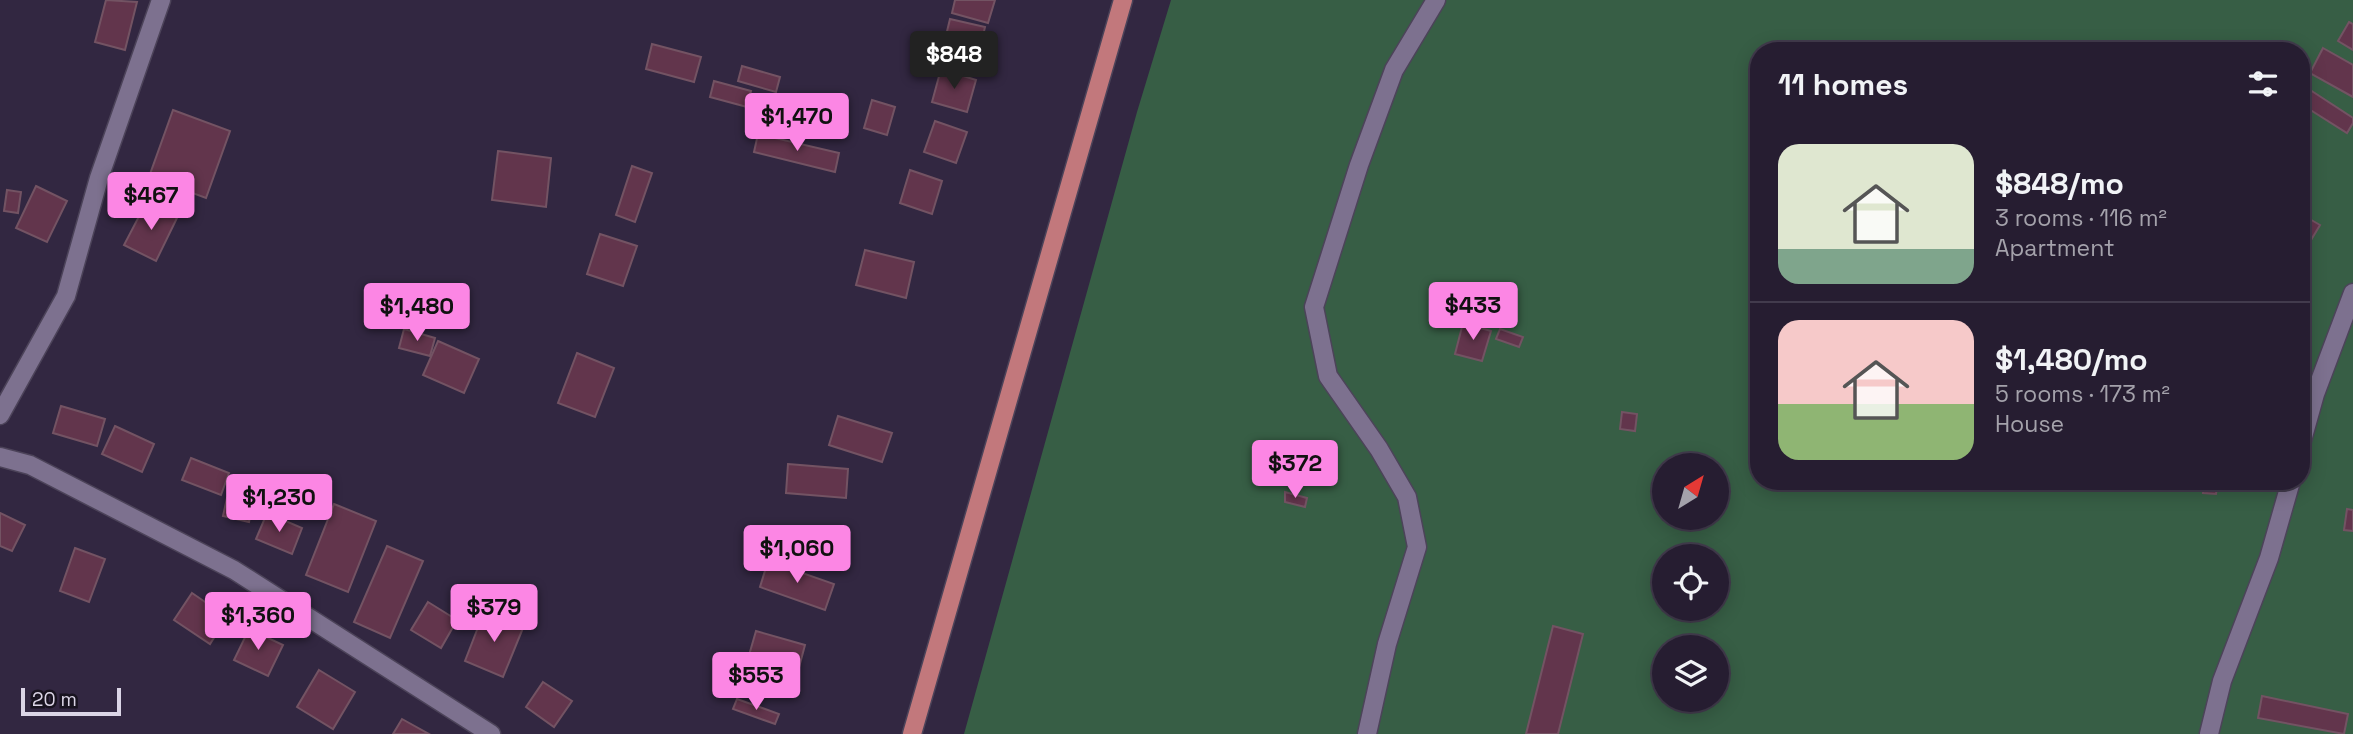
<!DOCTYPE html>
<html lang="en">
<head>
<meta charset="utf-8">
<style>
	:root { --surface:#261d31; --page:#322a3d; --text:#f1f3f6; --muted:#a4a2ab; --line:#423b4d; --accent:#fc86e4 }
	body { margin:0; font-family:"Space Grotesk",sans-serif; background:var(--page); color:var(--text); height:100vh; display:flex; flex-direction:column; font-size:26px; white-space:nowrap }
	* { box-sizing:border-box; margin:0 }
	p { font-size:23px; color:var(--muted) }
	.icon { flex:none; width:38px; height:38px; fill:none; stroke:currentColor; stroke-width:2; stroke-linecap:round; stroke-linejoin:round }
	.map { position:relative; flex:1; overflow:hidden }
	.details { position:absolute; left:1750px; top:42px; width:560px; height:448px; display:flex; flex-direction:column; background:var(--surface); border-radius:28px; box-shadow:0 4px 18px #0003,0 0 0 2px var(--line) }
	.details>* { flex:none }
	.needle { width:46px; rotate:37deg }
	.fabs { position:absolute; left:1652px; top:453px; display:grid; gap:14px }
	.fabs a { display:grid; place-items:center; width:77px; height:77px; border-radius:50%; background:var(--surface); box-shadow:0 4px 18px #0003,0 0 0 2px var(--line); font-size:35px }
	.scale { position:absolute; left:21px; bottom:18px; width:100px; box-sizing:border-box; padding-left:7px; border:4px solid #dbd5e6; border-top:0; font-size:19px; line-height:24px; white-space:nowrap; color:#dbd5e6; -webkit-text-stroke:5px #18131f; paint-order:stroke }
	.price { position:absolute; translate:-50% -60px; padding:0 16px; border-radius:7px; background:var(--accent); color:#111; font-size:23px; line-height:46px; filter:drop-shadow(0 2px 4px #0008) }
	.price::after { content:''; position:absolute; left:50%; top:42px; width:21px; height:16px; margin-left:-10px; background:inherit; clip-path:polygon(0 0,100% 0,50% 100%) }
	.price.current { background:#222; color:#fff }
	ul { padding:0; list-style:none }
	li { display:flex; align-items:center; gap:21px; height:175px; padding:0 28px }
	li+li { border-top:2px solid var(--line) }
	li span { display:grid; place-items:center; flex:none; width:196px; height:140px; border-radius:21px; color:#555 }
	li>.icon { margin-inline-start:auto }
	span .icon { width:84px; height:84px; fill:#fffc; stroke-width:1 }
	li b { font-size:30px }
	h2 { display:flex; justify-content:space-between; align-items:center; height:84px; padding:0 28px; font-size:30px }
	.map>svg:first-child { display:block }
	.green { fill:#375e45; fill-rule:evenodd }
	.building { fill:#62354c; stroke:#735363; stroke-width:2 }
	.lines { fill:none; stroke-linecap:round; stroke-linejoin:round }
	.street-casing { stroke:#4c4359; stroke-width:21 }
	.primary-casing { stroke:#4c4359; stroke-width:21 }
	.street { stroke:#7d718f; stroke-width:18 }
	.primary { stroke:#c2787c; stroke-width:18 }
</style>
</head>
<body>
<div class="map">
<svg width="2353" height="734" viewBox="0 0 2353 734">
	<rect width="100%" height="100%" fill="#322741"/>
	<path class="green" d="M1171,0H2353V734H964L1137,112ZM1759,51H2301V481H1759ZM1664,466H1717V518H1664ZM1664,556H1717V609H1664ZM1664,648H1717V700H1664Z"/>
	<g class="building">
		<polygon points="106,0 137,2 125,50 95,42"/>
		<polygon points="955,0 995,0 988,23 952,13"/>
		<polygon points="950,19 985,27 976,65 941,56"/>
		<polygon points="2349,22 2353,24 2353,50 2338,41"/>
		<polygon points="652,44 701,57 694,82 646,69"/>
		<polygon points="2323,48 2353,65 2353,97 2310,73"/>
		<polygon points="742,66 780,77 776,92 738,81"/>
		<polygon points="941,69 976,80 967,112 932,102"/>
		<polygon points="714,81 751,91 747,107 710,97"/>
		<polygon points="2301,84 2353,118 2353,123 2347,133 2301,104"/>
		<polygon points="872,100 895,107 887,135 864,128"/>
		<polygon points="173,110 230,131 206,198 149,177"/>
		<polygon points="935,121 967,132 956,163 924,152"/>
		<polygon points="758,134 839,153 835,172 754,152"/>
		<polygon points="498,151 551,158 546,207 492,200"/>
		<polygon points="632,166 652,173 635,222 616,215"/>
		<polygon points="910,170 942,181 932,214 900,203"/>
		<polygon points="36,186 67,201 47,242 16,228"/>
		<polygon points="7,190 21,192 18,213 4,211"/>
		<polygon points="146,203 177,218 156,261 124,245"/>
		<polygon points="2301,214 2320,225 2302,255 2301,255"/>
		<polygon points="600,234 637,246 623,286 587,274"/>
		<polygon points="865,250 914,262 906,298 856,285"/>
		<polygon points="1463,323 1491,331 1482,361 1455,354"/>
		<polygon points="404,329 435,338 430,356 399,348"/>
		<polygon points="1500,329 1523,337 1519,347 1496,339"/>
		<polygon points="438,341 479,359 464,393 423,375"/>
		<polygon points="577,353 614,368 595,417 558,403"/>
		<polygon points="61,406 105,419 97,446 53,433"/>
		<polygon points="1622,412 1637,414 1635,431 1620,429"/>
		<polygon points="838,416 892,433 882,462 829,445"/>
		<polygon points="115,426 154,444 142,472 102,454"/>
		<polygon points="1285,448 1303,453 1298,467 1281,462"/>
		<polygon points="191,458 229,473 221,495 182,480"/>
		<polygon points="788,464 848,469 846,498 786,493"/>
		<polygon points="2204,481 2218,481 2216,494 2203,493"/>
		<polygon points="1285,492 1307,498 1305,507 1285,502"/>
		<polygon points="227,498 253,504 249,522 223,516"/>
		<polygon points="334,504 376,521 348,592 306,575"/>
		<polygon points="2347,509 2353,510 2353,531 2344,530"/>
		<polygon points="0,513 25,525 12,551 0,546"/>
		<polygon points="267,513 302,528 292,554 256,539"/>
		<polygon points="387,546 423,561 390,638 354,622"/>
		<polygon points="75,548 105,559 89,602 60,591"/>
		<polygon points="768,561 834,584 825,610 760,587"/>
		<polygon points="192,593 227,617 210,644 174,620"/>
		<polygon points="428,602 457,620 441,648 411,630"/>
		<polygon points="484,612 523,628 503,677 465,661"/>
		<polygon points="1553,626 1583,634 1558,734 1526,734"/>
		<polygon points="249,629 283,645 268,676 234,660"/>
		<polygon points="756,631 805,645 793,690 743,676"/>
		<polygon points="319,670 355,692 333,729 297,707"/>
		<polygon points="543,682 572,701 554,727 526,707"/>
		<polygon points="2262,696 2348,714 2344,734 2258,718"/>
		<polygon points="737,699 779,714 775,724 733,709"/>
		<polygon points="402,719 429,734 393,734"/>
	</g>
	<g class="lines">
		<defs>
			<g id="street">
				<polyline points="0,415 66,296 99,178 161,0"/>
				<polyline points="2301,444 2315,394 2353,293"/>
				<polyline points="0,457 30,465 234,570 491,734"/>
				<polyline points="1367,734 1387,644 1417,547 1407,497 1379,449 1328,376 1314,307 1359,165 1394,70 1436,0"/>
				<polyline points="2209,734 2222,681 2269,558 2291,481"/>
			</g>
			<polyline id="primary" points="912,734 1123,0"/>
		</defs>
		<use href="#street" class="street-casing"/>
		<use href="#primary" class="primary-casing"/>
		<use href="#street" class="street"/>
		<use href="#primary" class="primary"/>
	</g>
</svg>
<div class="fabs">
<a><svg class="needle" viewBox="-14 -14 28 28"><path d="M0-13l5 13h-10z" fill="#e53935"/><path d="M0 13l5-13h-10z" fill="#a4a2ab"/></svg></a>
<a><svg class="icon" aria-label="locate" viewBox="0 0 24 24"><circle cx="12" cy="12" r="6"/><path d="M12 2v4M12 18v4M2 12h4M18 12h4"/></svg></a>
<a><svg class="icon" aria-label="layers" viewBox="0 0 24 24"><path d="M12 4l9 5-9 5-9-5zM3 14l9 5 9-5"/></svg></a>
</div>
<div class="scale">20 m</div>
<b class="price current" style="left:954px;top:91px">$848</b>
<b class="price" style="left:797px;top:153px">$1,470</b>
<b class="price" style="left:151px;top:232px">$467</b>
<b class="price" style="left:1473px;top:342px">$433</b>
<b class="price" style="left:417px;top:343px">$1,480</b>
<b class="price" style="left:1295px;top:500px">$372</b>
<b class="price" style="left:279px;top:534px">$1,230</b>
<b class="price" style="left:797px;top:585px">$1,060</b>
<b class="price" style="left:494px;top:644px">$379</b>
<b class="price" style="left:258px;top:652px">$1,360</b>
<b class="price" style="left:756px;top:712px">$553</b>
<section class="details">
<h2>11 homes<svg class="icon" aria-label="filters" viewBox="0 0 24 24"><path d="M4 7h16M4 17h16"/><circle cx="9" cy="7" r="2"/><circle cx="15" cy="17" r="2"/></svg></h2>
<ul>
<li><span style="background:linear-gradient(#dfe7d0 75%,#7fa58c 0)"><svg class="icon" aria-label="home" viewBox="0 0 24 24"><path d="M3 11l9-7 9 7M6 9v11h12V9"/></svg></span><div><b>$848/mo</b><p>3 rooms · 116 m²</p><p>Apartment</p></div></li>
<li><span style="background:linear-gradient(#f6c9c9 60%,#8fb573 0)"><svg class="icon" aria-label="home" viewBox="0 0 24 24"><path d="M3 11l9-7 9 7M6 9v11h12V9"/></svg></span><div><b>$1,480/mo</b><p>5 rooms · 173 m²</p><p>House</p></div></li>
</ul>
</section>
</div>
</body>
</html>
